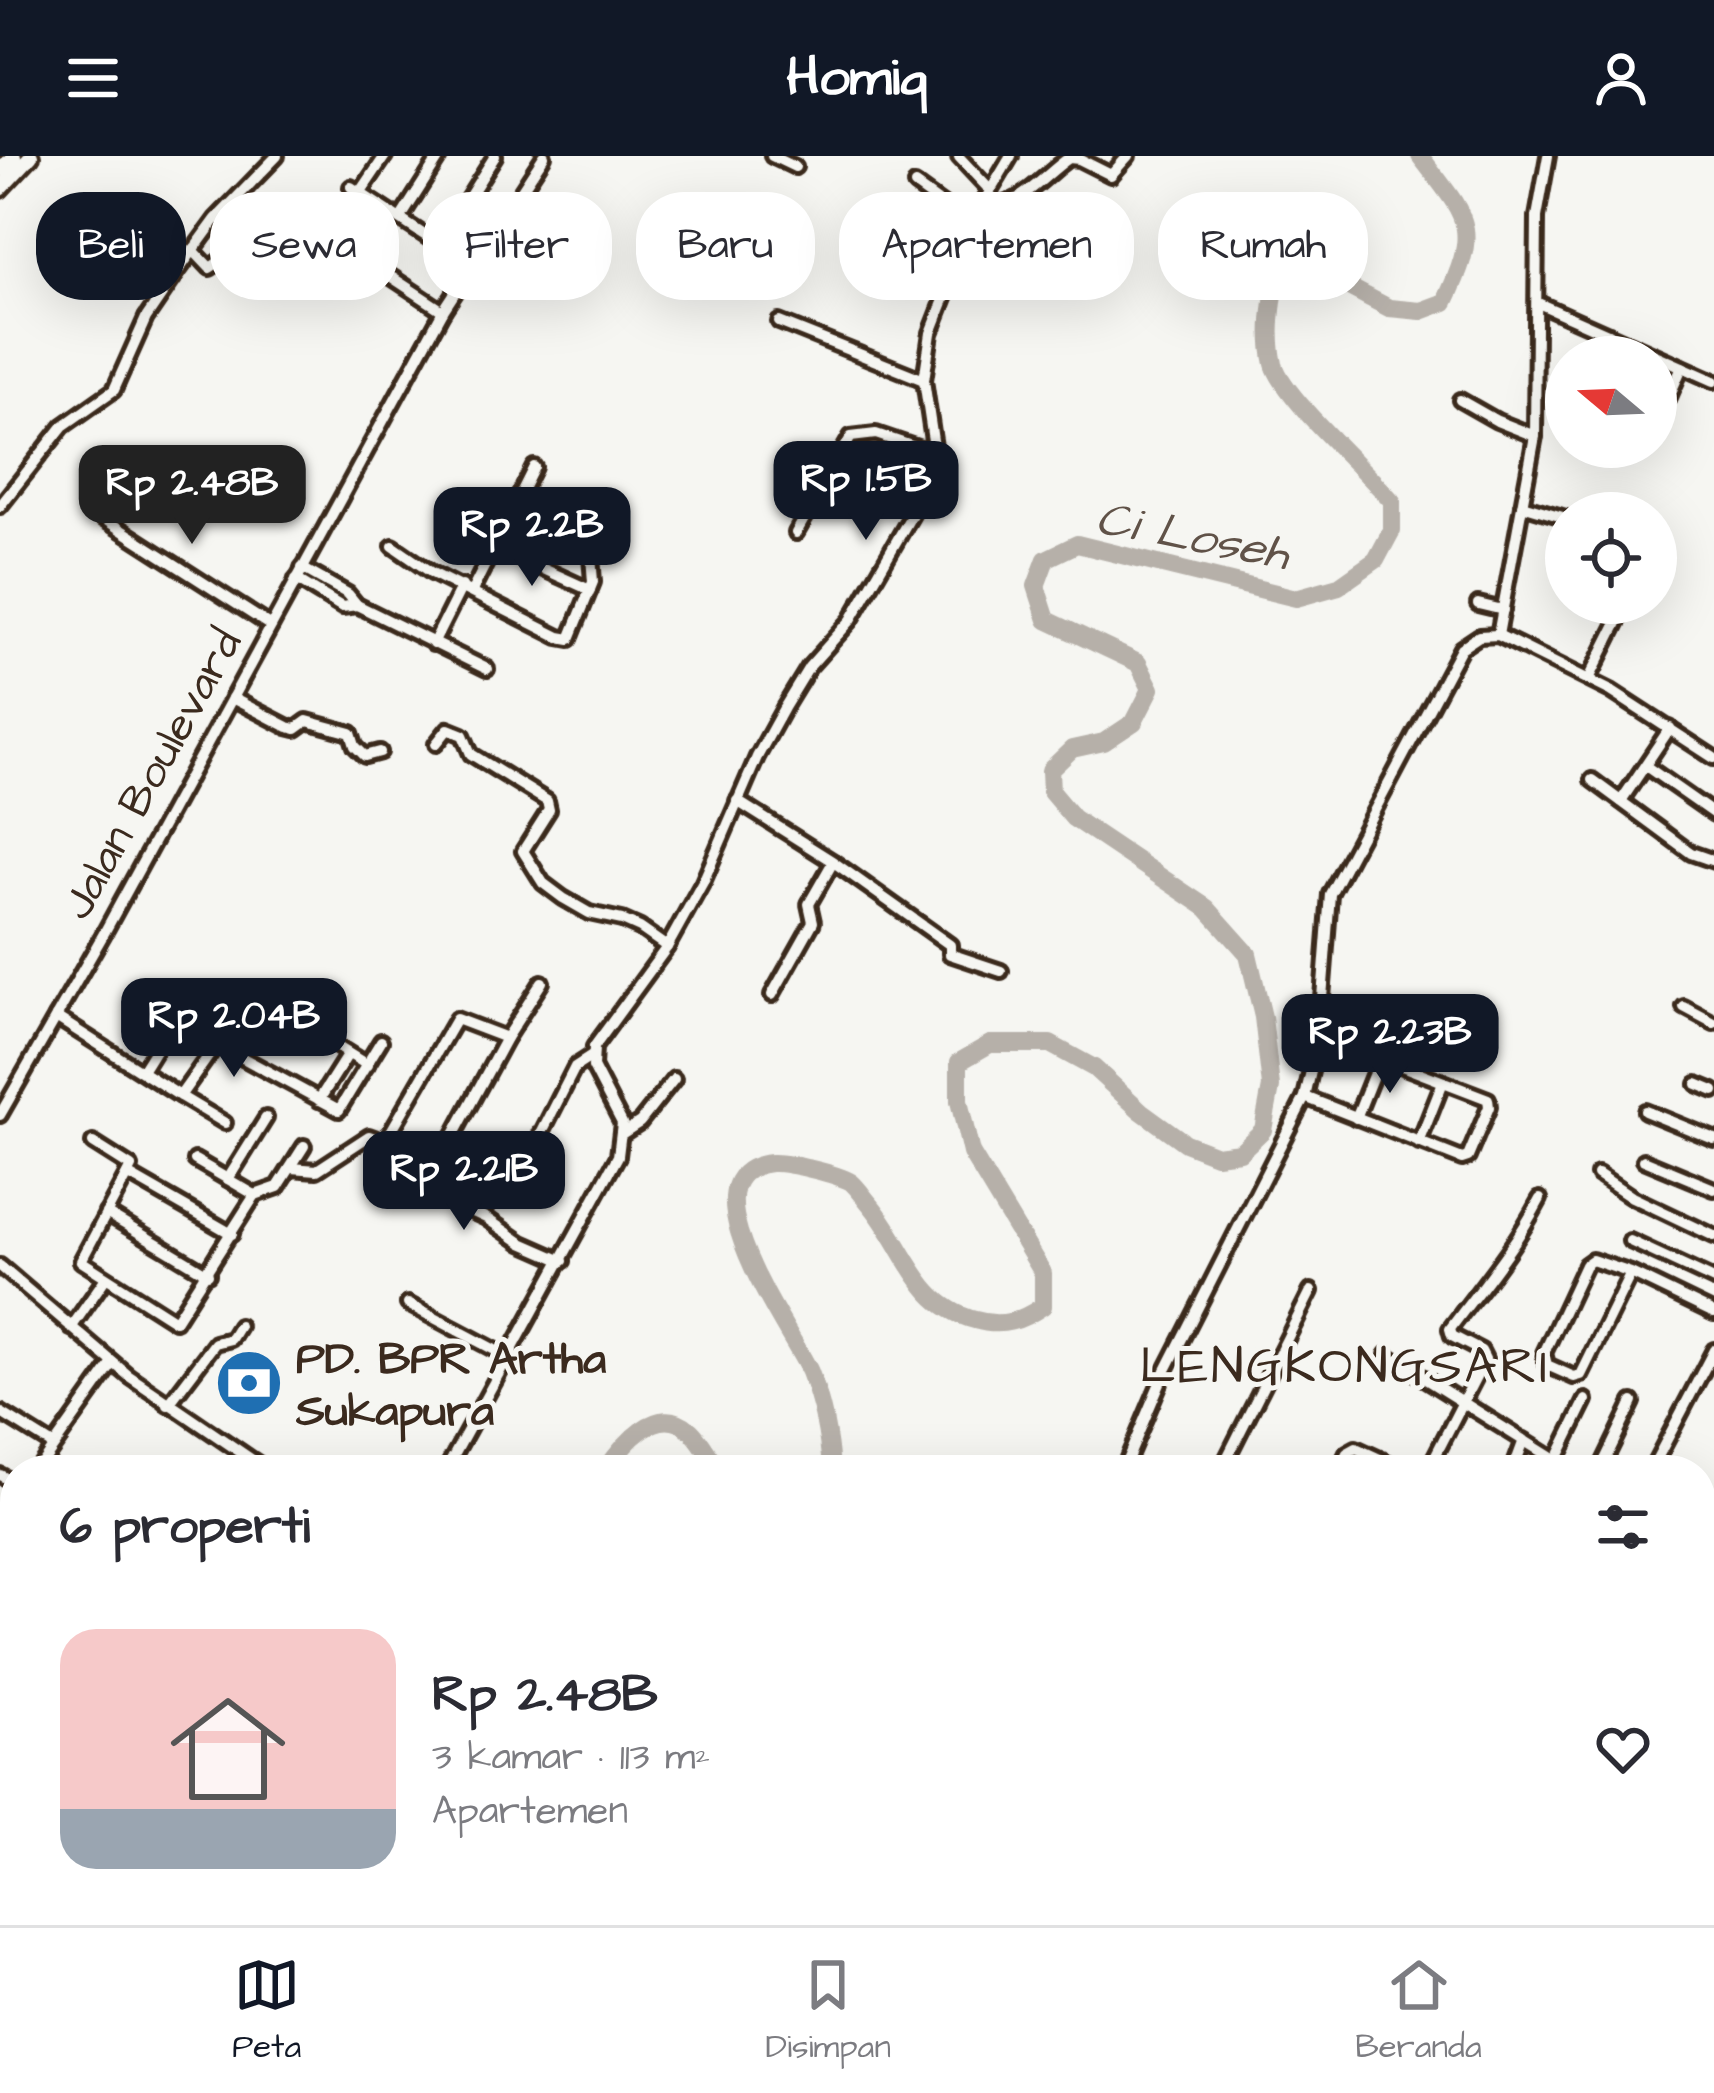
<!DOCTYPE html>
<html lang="id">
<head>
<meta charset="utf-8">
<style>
	:root { --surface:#fff; --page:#f2f2f3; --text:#2b2b33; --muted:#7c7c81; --line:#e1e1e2; --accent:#111827 }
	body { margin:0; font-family:"Architects Daughter",sans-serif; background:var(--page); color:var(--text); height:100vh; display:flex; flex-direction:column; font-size:45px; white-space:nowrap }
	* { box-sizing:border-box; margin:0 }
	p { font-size:39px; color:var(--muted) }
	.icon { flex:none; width:66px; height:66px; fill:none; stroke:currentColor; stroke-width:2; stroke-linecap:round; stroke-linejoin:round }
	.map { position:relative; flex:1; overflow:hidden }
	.sheet { position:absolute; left:0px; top:1299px; width:1716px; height:471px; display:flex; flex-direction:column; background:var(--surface); border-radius:48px 48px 0 0; box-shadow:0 12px 48px #0002 }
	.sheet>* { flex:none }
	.top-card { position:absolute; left:36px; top:36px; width:1644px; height:108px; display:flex; gap:24px }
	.needle { width:78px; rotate:289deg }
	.controls { position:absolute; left:1545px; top:180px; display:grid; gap:24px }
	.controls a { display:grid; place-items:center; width:132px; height:132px; border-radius:50%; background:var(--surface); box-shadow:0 12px 48px #0002; font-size:60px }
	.price { position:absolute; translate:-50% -102px; padding:0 27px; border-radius:24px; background:var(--accent); color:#fff; font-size:39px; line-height:78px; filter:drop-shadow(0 3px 6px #0008) }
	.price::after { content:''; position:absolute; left:50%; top:72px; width:36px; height:27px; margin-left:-18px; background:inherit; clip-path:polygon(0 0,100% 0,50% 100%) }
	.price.active { background:#222; color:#fff }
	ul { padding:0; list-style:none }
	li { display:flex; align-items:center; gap:36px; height:300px; padding:0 60px }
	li+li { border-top:3px solid var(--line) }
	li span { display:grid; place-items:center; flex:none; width:336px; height:240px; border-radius:36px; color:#555 }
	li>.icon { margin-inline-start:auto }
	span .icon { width:144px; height:144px; fill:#fffc; stroke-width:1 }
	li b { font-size:51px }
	h2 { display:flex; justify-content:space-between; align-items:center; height:144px; padding:0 60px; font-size:51px }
	.tag { padding:0 42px; border-radius:48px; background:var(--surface); box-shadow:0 12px 48px #0002; font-size:42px; line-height:108px }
	.tag.active { background:var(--accent); color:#fff }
	header { display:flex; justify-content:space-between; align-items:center; height:156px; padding:0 60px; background:var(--accent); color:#fff; font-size:54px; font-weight:700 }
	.menu { display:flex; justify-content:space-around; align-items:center; height:168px; border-top:3px solid var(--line); background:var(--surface); font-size:33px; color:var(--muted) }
	.menu a { display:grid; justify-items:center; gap:6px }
	.menu .active { color:var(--accent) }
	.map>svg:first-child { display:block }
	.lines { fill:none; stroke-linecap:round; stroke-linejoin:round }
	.river { stroke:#b6b0a9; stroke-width:18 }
	.minor-casing { stroke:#3b2a1e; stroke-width:20 }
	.major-casing { stroke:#3b2a1e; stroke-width:22 }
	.highway-casing { stroke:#3b2a1e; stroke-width:26 }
	.minor { stroke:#f6f6f2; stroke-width:10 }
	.major { stroke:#f6f6f2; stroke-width:14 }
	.highway { stroke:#f6f6f2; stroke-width:16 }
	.rail-casing { stroke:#3b2a1e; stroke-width:8 }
	.rail { stroke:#f6f6f2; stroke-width:3; stroke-dasharray:9; stroke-linecap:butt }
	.labels { text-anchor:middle; stroke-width:10; stroke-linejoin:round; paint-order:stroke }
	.street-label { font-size:45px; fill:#3b2a1e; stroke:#f6f6f2 }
	.poi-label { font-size:45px; font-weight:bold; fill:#3b2a1e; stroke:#f6f6f2; text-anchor:start }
	.water-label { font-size:48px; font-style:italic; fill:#605248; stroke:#f6f6f2 }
	.quarter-label { font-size:51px; letter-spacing:3px; fill:#3b2a1e; stroke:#f6f6f2 }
</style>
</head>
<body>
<header><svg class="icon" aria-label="menu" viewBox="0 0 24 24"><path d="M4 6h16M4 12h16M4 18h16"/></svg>Homiq<svg class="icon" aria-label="person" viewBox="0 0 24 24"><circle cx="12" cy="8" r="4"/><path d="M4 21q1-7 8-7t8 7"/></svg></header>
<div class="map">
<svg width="1714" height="1769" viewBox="0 0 1714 1769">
	<rect width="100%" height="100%" fill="#f6f6f2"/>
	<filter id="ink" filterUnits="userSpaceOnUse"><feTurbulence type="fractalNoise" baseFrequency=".00833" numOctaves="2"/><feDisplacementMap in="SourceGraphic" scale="24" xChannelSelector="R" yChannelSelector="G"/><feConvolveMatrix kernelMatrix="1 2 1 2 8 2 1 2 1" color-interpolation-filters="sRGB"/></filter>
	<g filter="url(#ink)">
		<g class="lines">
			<g class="river">
				<path d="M606,1314C622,1290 658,1244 690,1274C701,1284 710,1301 718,1314"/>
				<path d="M831,1314C829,1281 822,1247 810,1216C796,1182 674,1017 771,1007C787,1006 837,1018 851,1026C857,1031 864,1041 869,1047C905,1088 916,1149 975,1164C1002,1172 1021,1165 1043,1150V1117L971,997L959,945V906L990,888H1050L1094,912L1141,955L1185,987L1216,999L1240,996L1263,974L1271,931L1263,861L1248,798L1207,752L1073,662L1051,636L1050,614L1072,593L1104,586L1134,566L1151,533L1138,507L1047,464L1036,430L1046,403L1077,388L1296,442L1339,430L1376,404L1392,374V345C1366,315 1283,241 1274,208C1268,182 1271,157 1275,132L1303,119L1347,130L1389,152L1421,155L1445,146C1481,70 1468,63 1420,0"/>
				<polyline points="511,1769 511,1755"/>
			</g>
			<defs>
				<g id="minor">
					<polyline points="772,0 795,11"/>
					<polyline points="959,1 989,33"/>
					<polyline points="915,29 973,71"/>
					<polyline points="351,31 473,111"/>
					<polyline points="360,37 385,0"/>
					<path d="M983,47C1015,59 1043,19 1069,2L1079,3L1111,19L1128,0"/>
					<polyline points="400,63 440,0"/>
					<polyline points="439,89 495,0"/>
					<polyline points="193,94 210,112 226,101 244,114 308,66 443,155"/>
					<polyline points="906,117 945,140"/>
					<polyline points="1538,147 1714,225"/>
					<polyline points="779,166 924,224"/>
					<polyline points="1601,201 1609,178"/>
					<polyline points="1669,241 1682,211"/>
					<polyline points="1460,244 1497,265 1535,280"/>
					<polyline points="1522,349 1566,362"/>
					<polyline points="0,350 63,270 114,234 146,162 178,115 216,63 277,0"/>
					<polyline points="87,352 271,470"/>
					<polyline points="796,377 851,281 876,278 935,298"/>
					<polyline points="393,390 432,417 559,481 570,483 593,426 589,374 519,340"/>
					<polyline points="493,390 590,434"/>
					<polyline points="302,412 348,438 357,449 487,513"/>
					<polyline points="296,423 342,451 357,449"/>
					<polyline points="472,435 534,311"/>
					<polyline points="1478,448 1503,454"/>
					<polyline points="1498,479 1535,280 1537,61 1548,0"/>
					<polyline points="433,488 462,430"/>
					<polyline points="1589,523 1627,447"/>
					<polyline points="232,542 288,571 296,573 307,565 351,577 355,590 365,600 380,596"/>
					<polyline points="436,588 448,573 463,579 471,598 547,645 549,654 523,695 543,727 563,742 589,757 622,764 640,772 667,791"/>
					<polyline points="1647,611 1714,658"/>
					<polyline points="1592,624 1691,697 1714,705"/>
					<polyline points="737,645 832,705 950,789 950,798 1001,815"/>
					<polyline points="1621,645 1670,572"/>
					<polyline points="772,839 813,766 809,748 833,706"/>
					<polyline points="155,840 180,853"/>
					<polyline points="1684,851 1714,867"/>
					<polyline points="56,861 180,940 217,888 339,954 381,885"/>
					<polyline points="322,881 367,909"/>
					<polyline points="142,915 188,841"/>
					<polyline points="1697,928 1714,935"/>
					<polyline points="180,940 225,967"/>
					<polyline points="1305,941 1462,1003 1468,1001 1489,951 1488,943 1368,897"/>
					<polyline points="319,944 348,898"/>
					<polyline points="1645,955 1714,983"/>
					<polyline points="0,959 103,779 443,155 544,0"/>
					<polyline points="1356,962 1380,902"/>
					<polyline points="623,977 640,966 674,923"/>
					<polyline points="540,980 575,911 592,900"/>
					<polyline points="386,984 456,863 506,882"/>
					<polyline points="93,987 131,1011 81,1105 175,1165 255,1039 195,1004"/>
					<polyline points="1419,987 1443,926"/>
					<polyline points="1644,1004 1714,1033"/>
					<polyline points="292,1012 317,1014 369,980 439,1006 506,882 542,826"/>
					<polyline points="381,1014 486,1062 522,1087 563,1105"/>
					<polyline points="1598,1018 1632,1041 1714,1080"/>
					<polyline points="129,1019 232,1078"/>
					<polyline points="228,1023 266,962"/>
					<polyline points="255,1039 278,1031 304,990"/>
					<polyline points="106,1057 208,1118"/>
					<polyline points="1630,1085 1714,1124"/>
					<polyline points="0,1110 129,1220 267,1314"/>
					<polyline points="1631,1117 1581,1219 1574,1221 1547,1209 1544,1197 1585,1109 1592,1104 1631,1117 1714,1157"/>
					<polyline points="408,1148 510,1202"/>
					<polyline points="71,1172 105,1123"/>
					<polyline points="1387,1199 1571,1314"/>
					<polyline points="168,1249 215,1187 231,1183 239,1170"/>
					<polyline points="0,1256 53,1289"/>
					<polyline points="1556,1305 1586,1244"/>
					<polyline points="37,1314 113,1207"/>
					<polyline points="446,1314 618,1000 622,967 593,911 594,891 667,791 703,726 757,601 784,552 809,511 851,464 926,334 935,298 924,224 931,177 979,54 1011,0"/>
					<polyline points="1123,1314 1162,1222 1305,941 1319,881 1330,738 1461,492 1479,480 1498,479 1611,535 1714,602"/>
					<polyline points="1221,1314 1311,1135"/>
					<polyline points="1339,1314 1347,1297 1356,1292 1404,1314"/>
					<path d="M1428,1314L1485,1203L1481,1195L1452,1180L1450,1173C1482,1130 1515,1091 1540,1043"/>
					<polyline points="1513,1314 1524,1284"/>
					<polyline points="1600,1314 1633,1246"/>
					<polyline points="1651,1314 1714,1194"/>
					<polyline points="0,1319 15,1327"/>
					<polyline points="1701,1372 1714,1351"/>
					<polyline points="0,1402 15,1379"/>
					<polyline points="0,1423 15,1435"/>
					<polyline points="0,1479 6,1483"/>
					<polyline points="1701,1508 1714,1498"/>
					<polyline points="1701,1596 1714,1586"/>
					<polyline points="1701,1611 1714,1630"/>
					<polyline points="1701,1681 1714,1672"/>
					<polyline points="9,1722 15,1714"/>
					<polyline points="69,1755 69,1761 81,1769"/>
					<polyline points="789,1755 809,1769"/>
					<polyline points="1065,1755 1076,1769"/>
					<polyline points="205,1769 210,1755"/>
					<polyline points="943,1769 946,1755"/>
					<polyline points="1029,1769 1036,1755"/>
					<polyline points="1225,1769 1227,1755"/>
					<polyline points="1324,1769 1330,1755"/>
					<polyline points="1575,1769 1595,1755"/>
				</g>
				<g id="major">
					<polyline points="0,14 14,0"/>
					<polyline points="0,33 31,0"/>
				</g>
				<g id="highway">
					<polyline points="0,1558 15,1567"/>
					<polyline points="292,1769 294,1755"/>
				</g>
			</defs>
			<use href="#minor" class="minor-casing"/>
			<use href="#major" class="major-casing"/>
			<use href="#highway" class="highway-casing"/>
			<use href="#minor" class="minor"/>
			<use href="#major" class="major"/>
			<use href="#highway" class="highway"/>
			<defs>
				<g id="rail">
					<polyline points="1701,1719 1714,1710"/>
					<polyline points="1632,1769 1651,1755"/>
				</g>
			</defs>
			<use href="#rail" class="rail-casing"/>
			<use href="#rail" class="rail"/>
		</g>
	</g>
	<defs>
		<symbol id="bank-disc" viewBox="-11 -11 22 22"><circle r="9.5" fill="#1f6fb2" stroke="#f6f6f2"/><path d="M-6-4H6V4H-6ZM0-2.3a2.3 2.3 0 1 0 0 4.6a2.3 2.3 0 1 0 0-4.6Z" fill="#fff"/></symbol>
	</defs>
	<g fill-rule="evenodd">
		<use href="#bank-disc" x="211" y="1189" width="76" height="76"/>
	</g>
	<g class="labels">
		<g class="street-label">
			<text transform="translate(150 617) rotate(-61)" y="16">Jalan Boulevard</text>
		</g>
		<g class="poi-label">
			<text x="296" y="1217">PD. BPR Artha<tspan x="296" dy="52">Sukapura</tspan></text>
		</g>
		<g class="water-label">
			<text transform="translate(1193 378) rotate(11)" y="17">Ci Loseh</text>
		</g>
		<g class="quarter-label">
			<text x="1345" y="1226">LENGKONGSARI</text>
		</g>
	</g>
</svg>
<div class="controls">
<a><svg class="needle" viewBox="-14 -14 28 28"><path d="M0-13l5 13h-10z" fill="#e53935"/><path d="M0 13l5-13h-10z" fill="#7c7c81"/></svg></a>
<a><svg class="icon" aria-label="locate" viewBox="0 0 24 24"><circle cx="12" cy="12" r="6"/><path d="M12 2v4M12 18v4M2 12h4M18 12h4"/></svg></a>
</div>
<b class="price" style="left:866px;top:387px">Rp 1.5B</b>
<b class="price active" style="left:192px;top:391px">Rp 2.48B</b>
<b class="price" style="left:532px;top:433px">Rp 2.2B</b>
<b class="price" style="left:234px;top:924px">Rp 2.04B</b>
<b class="price" style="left:1390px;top:940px">Rp 2.23B</b>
<b class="price" style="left:464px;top:1077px">Rp 2.21B</b>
<div class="top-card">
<a class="tag active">Beli</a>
<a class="tag">Sewa</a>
<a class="tag">Filter</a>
<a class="tag">Baru</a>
<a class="tag">Apartemen</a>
<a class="tag">Rumah</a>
</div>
<section class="sheet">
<h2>6 properti<svg class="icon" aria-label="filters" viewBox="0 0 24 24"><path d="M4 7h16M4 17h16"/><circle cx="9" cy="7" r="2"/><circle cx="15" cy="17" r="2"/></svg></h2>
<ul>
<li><span style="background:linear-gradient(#f6c9c9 75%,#9aa5b1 0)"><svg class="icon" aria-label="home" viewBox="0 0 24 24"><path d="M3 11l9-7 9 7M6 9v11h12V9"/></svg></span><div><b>Rp 2.48B</b><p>3 kamar · 113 m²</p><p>Apartemen</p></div><svg class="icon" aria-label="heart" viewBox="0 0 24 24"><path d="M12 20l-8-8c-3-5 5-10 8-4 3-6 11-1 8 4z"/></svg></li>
</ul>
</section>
</div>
<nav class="menu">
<a class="active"><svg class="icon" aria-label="map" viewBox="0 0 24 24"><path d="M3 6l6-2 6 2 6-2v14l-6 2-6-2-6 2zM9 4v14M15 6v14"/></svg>Peta</a>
<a><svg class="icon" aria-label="saved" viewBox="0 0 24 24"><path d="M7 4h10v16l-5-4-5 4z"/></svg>Disimpan</a>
<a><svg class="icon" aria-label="home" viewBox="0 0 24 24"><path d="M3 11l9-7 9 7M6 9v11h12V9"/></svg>Beranda</a>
</nav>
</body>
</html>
